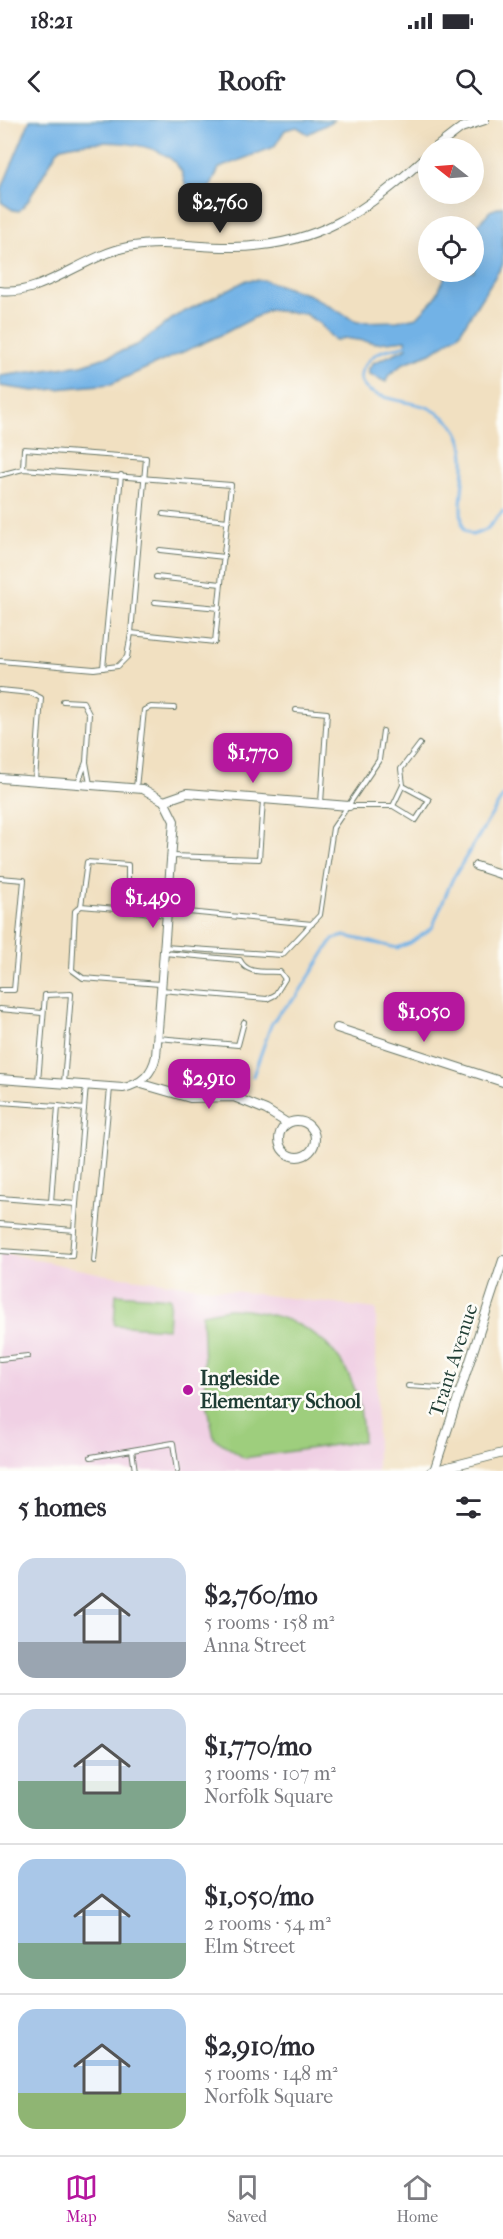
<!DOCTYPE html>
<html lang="en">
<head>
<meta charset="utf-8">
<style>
	:root { --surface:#fff; --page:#f2f2f3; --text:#2b2b33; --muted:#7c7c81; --line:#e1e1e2; --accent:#b5179e }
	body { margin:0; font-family:"IM FELL French Canon",serif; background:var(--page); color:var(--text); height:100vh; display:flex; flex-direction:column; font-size:22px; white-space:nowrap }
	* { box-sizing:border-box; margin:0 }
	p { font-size:20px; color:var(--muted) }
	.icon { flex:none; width:33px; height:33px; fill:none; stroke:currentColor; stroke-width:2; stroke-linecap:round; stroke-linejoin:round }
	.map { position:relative; height:1351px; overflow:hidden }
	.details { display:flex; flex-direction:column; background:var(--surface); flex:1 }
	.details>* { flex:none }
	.needle { width:39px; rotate:287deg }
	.controls { position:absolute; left:418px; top:18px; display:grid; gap:12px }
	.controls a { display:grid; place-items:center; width:66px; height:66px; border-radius:50%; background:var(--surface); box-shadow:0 6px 24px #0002; font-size:30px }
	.price { position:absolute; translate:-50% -51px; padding:0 14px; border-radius:12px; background:var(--accent); color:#fff; font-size:20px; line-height:39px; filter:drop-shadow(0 2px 3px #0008) }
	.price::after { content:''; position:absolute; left:50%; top:36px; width:18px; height:14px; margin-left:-9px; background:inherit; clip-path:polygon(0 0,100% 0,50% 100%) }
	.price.on { background:#222; color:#fff }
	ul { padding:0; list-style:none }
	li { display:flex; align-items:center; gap:18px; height:150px; padding:0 18px }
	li+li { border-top:2px solid var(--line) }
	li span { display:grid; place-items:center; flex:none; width:168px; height:120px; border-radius:18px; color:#555 }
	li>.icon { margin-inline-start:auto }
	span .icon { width:72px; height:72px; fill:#fffc; stroke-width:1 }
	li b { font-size:26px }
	h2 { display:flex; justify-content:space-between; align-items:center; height:72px; padding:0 18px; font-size:26px }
	.status { display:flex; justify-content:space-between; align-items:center; height:42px; padding:0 30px; background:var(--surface); direction:ltr }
	.status svg { height:16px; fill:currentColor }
	header { display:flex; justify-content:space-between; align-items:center; height:78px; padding:0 18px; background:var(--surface); font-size:27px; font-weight:800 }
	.menu { display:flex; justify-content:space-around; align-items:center; height:84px; border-top:2px solid var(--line); background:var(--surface); font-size:16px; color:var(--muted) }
	.menu a { display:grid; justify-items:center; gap:3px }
	.menu .on { color:var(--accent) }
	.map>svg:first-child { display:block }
	.built { fill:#f0d0e4 }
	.green { fill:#9ece7d; stroke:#5e8658; stroke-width:1.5 }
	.water { fill:#72b2e6; stroke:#48788d; stroke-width:1.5 }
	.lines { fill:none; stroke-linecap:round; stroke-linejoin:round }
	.stream { stroke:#72b2e6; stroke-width:3 }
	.lane-casing { stroke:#687665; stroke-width:6 }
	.street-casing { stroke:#687665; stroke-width:10 }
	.lane { stroke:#fff; stroke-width:4 }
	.street { stroke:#fff; stroke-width:8 }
	.poi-dot { fill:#b5179e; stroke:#fdfcf7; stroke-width:2 }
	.labels { text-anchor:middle; stroke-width:5; stroke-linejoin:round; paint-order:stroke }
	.street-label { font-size:20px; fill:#1f3d34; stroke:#fdfcf7 }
	.poi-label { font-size:20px; font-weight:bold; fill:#1f3d34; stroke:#fdfcf7; text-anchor:start }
</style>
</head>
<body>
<div class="status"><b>18:21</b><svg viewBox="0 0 49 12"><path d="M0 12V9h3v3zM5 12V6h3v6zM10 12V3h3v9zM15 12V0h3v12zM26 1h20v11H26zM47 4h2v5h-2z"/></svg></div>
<header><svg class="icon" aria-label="back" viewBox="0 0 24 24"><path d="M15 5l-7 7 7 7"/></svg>Roofr<svg class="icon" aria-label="search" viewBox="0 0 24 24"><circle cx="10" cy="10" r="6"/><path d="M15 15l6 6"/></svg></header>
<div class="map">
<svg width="503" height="1351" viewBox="0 0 503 1351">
	<rect width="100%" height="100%" fill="#fdfcf7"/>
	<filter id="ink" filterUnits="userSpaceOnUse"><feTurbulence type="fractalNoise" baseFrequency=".0167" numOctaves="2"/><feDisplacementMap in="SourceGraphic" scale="12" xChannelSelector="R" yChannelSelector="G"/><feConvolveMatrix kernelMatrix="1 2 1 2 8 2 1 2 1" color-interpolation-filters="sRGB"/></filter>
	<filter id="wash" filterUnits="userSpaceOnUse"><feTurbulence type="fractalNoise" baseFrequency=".008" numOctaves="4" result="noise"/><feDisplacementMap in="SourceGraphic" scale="24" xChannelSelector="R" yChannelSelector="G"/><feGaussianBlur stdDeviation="1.35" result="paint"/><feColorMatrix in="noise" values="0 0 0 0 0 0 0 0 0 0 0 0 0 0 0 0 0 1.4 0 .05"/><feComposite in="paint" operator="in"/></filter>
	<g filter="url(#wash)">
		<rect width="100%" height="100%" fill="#f1e0c1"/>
		<polygon class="built" points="0,1132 107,1155 376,1189 377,1351 0,1351"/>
		<g class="green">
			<polygon points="116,1174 170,1178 168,1209 114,1205"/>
			<path d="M228,1189C311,1191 362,1237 363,1321L244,1338L214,1318L205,1271L202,1194Z"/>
		</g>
		<g class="water">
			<path d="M30,0H335L308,14L297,7L285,10L274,27L219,48L211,66L200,74L188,70C183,63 184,55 180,49C160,18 94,19 62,27L57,31L28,81L19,91L13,90L1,82L2,68Z"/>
			<polygon points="503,86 503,144 459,214 431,233 404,243 388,256 386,262 369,254 368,250 373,243 407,228 406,220 377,223 344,218 335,221 319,203 305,194 269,190 221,215 111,264 34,271 0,266 0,256 82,245 109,236 137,225 176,196 247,160 263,160 310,175 357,202 397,201 417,197 435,178 447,152 474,152 474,109 490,91"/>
		</g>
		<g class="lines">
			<g class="stream">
				<path d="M409,224C400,228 387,228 378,233C372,236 362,246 361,254C357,281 413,280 429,288C439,293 451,300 457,311C474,342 454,378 464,410L472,415L486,410L503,391"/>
				<polyline points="253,956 271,905 278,894 297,876 333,819 345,816 397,828 410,823 432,808 452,760 503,676"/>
			</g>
		</g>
	</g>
	<g filter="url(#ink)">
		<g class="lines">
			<defs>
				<g id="lane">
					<polyline points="0,355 23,349 231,365 215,522 131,513"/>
					<polyline points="163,394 228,401"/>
					<polyline points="160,430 224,437"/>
					<polyline points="156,457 221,464"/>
					<polyline points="155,482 219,488"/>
					<polyline points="0,541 94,549 118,546 127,537 131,513 146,338 24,329 23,349"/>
					<polyline points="103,548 121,355"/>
					<polyline points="0,570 31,573 41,578 35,660"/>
					<polyline points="63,581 83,582 89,594 86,642"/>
					<polyline points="296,590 327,593 321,683"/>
					<polyline points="78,663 86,642 90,664"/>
					<polyline points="136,668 144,590 151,587 174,588"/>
					<polyline points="350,686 393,686 403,665 401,649 420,624"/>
					<polyline points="393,686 416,700 429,680 403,666"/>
					<polyline points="172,736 259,739 263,680"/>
					<polyline points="0,758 24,760 14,870 0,870"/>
					<polyline points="81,786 128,790"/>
					<polyline points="168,790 312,804"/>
					<polyline points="164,827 282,835 320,795 333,708 379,640 383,611"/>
					<polyline points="160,864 83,858 72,850 75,791 81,786 87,742 128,745 128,790 166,795"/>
					<path d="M161,870L267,879L275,875L285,859L280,852C265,851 247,855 240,840L164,833"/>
					<polyline points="0,889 42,893"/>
					<polyline points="158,918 238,925 244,902"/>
					<polyline points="38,962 45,875 71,874 64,963"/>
					<polyline points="0,982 58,986 51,1082 76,1084 86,965"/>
					<polyline points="58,986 84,989"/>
					<polyline points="0,1078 51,1082"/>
					<polyline points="0,1104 74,1110"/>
					<polyline points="0,1131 72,1136 76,1084"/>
					<polyline points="94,1141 110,968"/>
					<polyline points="0,1239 28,1236"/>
					<polyline points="408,1266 440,1268 459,1273"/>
					<polyline points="132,1330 173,1323 177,1351"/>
					<polyline points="91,1337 132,1330 135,1351"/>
				</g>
				<g id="street">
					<polyline points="435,28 461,8 485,0"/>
					<path d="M0,171C40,177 85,135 128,127C162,120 194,127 228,127C316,128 367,91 429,34"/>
					<path d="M0,658L143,669L164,681L174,701L156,936C152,954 142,964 123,968L0,959"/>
					<polyline points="164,681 187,673 349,686"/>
					<polyline points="476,746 503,755"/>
					<polyline points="337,908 503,962"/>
					<polyline points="138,963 190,978 234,977 266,990 287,1003"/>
					<circle cx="297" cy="1019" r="18"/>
					<polyline points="432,1351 503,1333"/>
					<polyline points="434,1351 503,1140"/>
				</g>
			</defs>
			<use href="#lane" class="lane-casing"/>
			<use href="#street" class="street-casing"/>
			<use href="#lane" class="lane"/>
			<use href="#street" class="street"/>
		</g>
	</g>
	<circle class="poi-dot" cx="188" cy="1270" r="6"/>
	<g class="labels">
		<g class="street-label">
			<text transform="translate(453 1240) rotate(-72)" y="7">Trant Avenue</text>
		</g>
		<g class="poi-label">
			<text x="200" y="1265">Ingleside<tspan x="200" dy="23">Elementary School</tspan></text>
		</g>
	</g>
</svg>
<div class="controls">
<a><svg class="needle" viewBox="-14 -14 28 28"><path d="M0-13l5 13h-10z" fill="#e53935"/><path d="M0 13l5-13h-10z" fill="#7c7c81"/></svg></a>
<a><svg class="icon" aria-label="locate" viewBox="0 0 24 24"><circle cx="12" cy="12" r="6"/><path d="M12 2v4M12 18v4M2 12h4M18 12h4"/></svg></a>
</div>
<b class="price on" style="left:220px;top:114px">$2,760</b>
<b class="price" style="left:253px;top:664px">$1,770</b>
<b class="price" style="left:153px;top:809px">$1,490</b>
<b class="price" style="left:424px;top:923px">$1,050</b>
<b class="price" style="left:209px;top:990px">$2,910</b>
</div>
<section class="details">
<h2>5 homes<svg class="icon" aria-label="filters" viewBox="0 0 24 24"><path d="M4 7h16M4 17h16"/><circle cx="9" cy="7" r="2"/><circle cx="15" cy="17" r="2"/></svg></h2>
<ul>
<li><span style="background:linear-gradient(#c9d6e8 70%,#9aa5b1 0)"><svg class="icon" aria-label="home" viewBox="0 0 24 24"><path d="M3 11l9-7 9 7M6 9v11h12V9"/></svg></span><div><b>$2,760/mo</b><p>5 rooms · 158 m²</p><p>Anna Street</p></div></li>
<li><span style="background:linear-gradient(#c9d6e8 60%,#7fa58c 0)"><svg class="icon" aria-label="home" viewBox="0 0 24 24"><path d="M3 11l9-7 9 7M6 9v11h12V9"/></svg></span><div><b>$1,770/mo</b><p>3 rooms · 107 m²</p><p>Norfolk Square</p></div></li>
<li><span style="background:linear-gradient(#a9c7e8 70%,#7fa58c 0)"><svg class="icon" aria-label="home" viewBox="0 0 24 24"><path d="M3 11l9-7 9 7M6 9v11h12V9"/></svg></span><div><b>$1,050/mo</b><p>2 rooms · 54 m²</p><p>Elm Street</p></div></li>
<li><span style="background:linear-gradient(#a9c7e8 70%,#8fb573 0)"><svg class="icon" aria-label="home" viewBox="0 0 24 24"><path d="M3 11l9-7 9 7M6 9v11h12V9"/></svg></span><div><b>$2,910/mo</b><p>5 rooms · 148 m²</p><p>Norfolk Square</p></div></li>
</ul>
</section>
<nav class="menu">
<a class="on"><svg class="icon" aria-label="map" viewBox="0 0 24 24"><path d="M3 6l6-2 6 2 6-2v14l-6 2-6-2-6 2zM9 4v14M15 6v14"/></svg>Map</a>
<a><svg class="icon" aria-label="saved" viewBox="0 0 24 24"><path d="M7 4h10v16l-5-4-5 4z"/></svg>Saved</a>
<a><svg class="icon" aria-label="home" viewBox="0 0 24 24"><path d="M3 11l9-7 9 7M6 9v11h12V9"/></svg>Home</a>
</nav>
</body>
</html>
